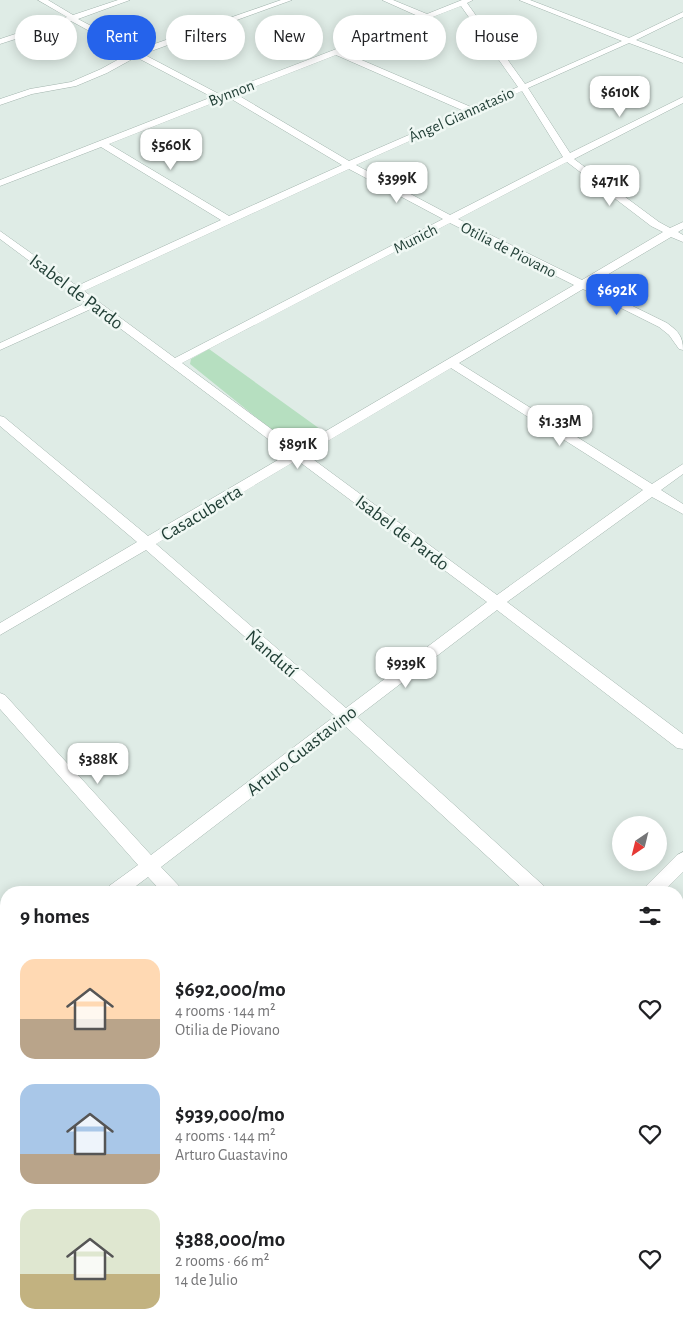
<!DOCTYPE html>
<html lang="en">
<head>
<meta charset="utf-8">
<style>
	:root { --surface:#fff; --page:#f2f2f2; --text:#202124; --muted:#757577; --accent:#2563eb }
	body { margin:0; font-family:"Alegreya Sans",sans-serif; background:var(--page); color:var(--text); height:100vh; display:flex; flex-direction:column; font-size:19px; white-space:nowrap }
	* { box-sizing:border-box; margin:0 }
	p { font-size:16px; color:var(--muted) }
	.icon { flex:none; width:28px; height:28px; fill:none; stroke:currentColor; stroke-width:2; stroke-linecap:round; stroke-linejoin:round }
	.map { position:relative; flex:1; overflow:hidden }
	.side { position:absolute; left:0px; top:886px; width:684px; height:446px; display:flex; flex-direction:column; background:var(--surface); border-radius:20px 20px 0 0; box-shadow:0 2px 12px #0003 }
	.side>* { flex:none }
	.top-card { position:absolute; left:15px; top:15px; width:654px; height:45px; display:flex; gap:10px }
	.needle { width:32px; rotate:215deg }
	.tools { position:absolute; left:612px; top:816px; display:grid; gap:10px }
	.tools a { display:grid; place-items:center; width:55px; height:55px; border-radius:50%; background:var(--surface); box-shadow:0 2px 12px #0003; font-size:25px }
	.price { position:absolute; translate:-50% -42px; padding:0 11px; border-radius:10px; background:#fff; color:#222; font-size:16px; line-height:32px; filter:drop-shadow(0 1px 2px #0008) }
	.price::after { content:''; position:absolute; left:50%; top:30px; width:15px; height:11px; margin-left:-8px; background:inherit; clip-path:polygon(0 0,100% 0,50% 100%) }
	.price.selected { background:var(--accent); color:#fff }
	ul { padding:0; list-style:none }
	li { display:flex; align-items:center; gap:15px; height:125px; padding:0 20px }
	li span { display:grid; place-items:center; flex:none; width:140px; height:100px; border-radius:15px; color:#555 }
	li>.icon { margin-inline-start:auto }
	span .icon { width:60px; height:60px; fill:#fffc; stroke-width:1 }
	li b { font-size:21px }
	h2 { display:flex; justify-content:space-between; align-items:center; height:60px; padding:0 20px; font-size:21px }
	.pill { padding:0 18px; border-radius:22px; background:var(--surface); box-shadow:0 2px 12px #0003; font-size:18px; line-height:45px }
	.pill.selected { background:var(--accent); color:#fff }
	.map>svg:first-child { display:block }
	.green { fill:#b6dfc0 }
	.lines { fill:none; stroke-linecap:round; stroke-linejoin:round }
	.minor-casing { stroke:#a2b4ad; stroke-width:1 }
	.minor { fill:#fff; fill-rule:evenodd }
	.labels { text-anchor:middle; stroke-width:5; stroke-linejoin:round; paint-order:stroke }
	.far-street-label { font-size:16px; fill:#1f3d34; stroke:#f0f8f4 }
	.street-label { font-size:19px; fill:#1f3d34; stroke:#f0f8f4 }
</style>
</head>
<body>
<div class="map">
<svg width="683" height="1332" viewBox="0 0 683 1332">
	<rect width="100%" height="100%" fill="#dfece6"/>
	<path class="green" d="M209,349L320,429C309,435 296,446 283,439L190,364L191,359Z"/>
	<g class="lines">
		<defs>
			<g id="minor">
				<path d="M38,0H48L73,15L118,0H130L78,19L137,50L281,0H292L143,54L219,94L420,17L382,0H393L427,14L462,0H473L467,3L525,84L622,41L519,0H530L629,38L683,12V17L636,40L683,58V63L629,43L528,88L570,153L683,97V103L574,159L659,222L670,228L683,222V229L678,232L683,235V242L671,237L590,285L667,323C678,331 683,336 683,350L679,349L669,335L659,327L583,289L459,363L652,484L683,464V474L661,490L683,504V514L652,497L507,602L683,734V749L677,748L497,610L357,717L544,886L547,892H526L345,726L161,867L179,886L182,892H162L148,877L128,892H106L109,886L138,865L0,709V693L5,695L151,855L335,716L146,550L0,635V623L137,542L0,426V416L4,417L148,536L288,454L93,308L0,350V343L86,303L0,239V231L77,286L221,220L101,147L0,186V180L212,97L136,57L107,73L76,86L32,94L0,105V99L30,89L71,82L101,69L130,53L71,21L0,44V39L67,17ZM461,6L518,87L471,107L343,52ZM336,55L464,111L349,161L236,94ZM522,91L563,157L450,215L356,165ZM228,97L342,165L229,216L109,144ZM567,162L651,226L663,232L582,280L458,219ZM349,169L443,219L175,358L84,291ZM450,223L574,285L297,448L182,363ZM451,368L643,490L497,595L306,454ZM297,460L487,602L346,708L156,544Z"/>
				<polygon points="683,852 683,872 663,892 643,892 646,886 677,855"/>
				<polygon points="6,966 6,985 0,988 0,969"/>
				<polygon points="678,1011 683,1013 683,1034 678,1032"/>
				<polygon points="204,1326 230,1326 228,1332 202,1332"/>
				<polygon points="547,1326 572,1326 574,1332 549,1332"/>
			</g>
		</defs>
		<use href="#minor" class="minor-casing"/>
		<use href="#minor" class="minor"/>
	</g>
	<g class="labels">
		<g class="far-street-label">
			<text transform="translate(231 92) rotate(-21)" y="6">Bynnon</text>
			<text transform="translate(461 114) rotate(-24)" y="6">Ángel Giannatasio</text>
			<text transform="translate(415 238) rotate(-27)" y="6">Munich</text>
			<text transform="translate(509 249) rotate(27)" y="6">Otilia de Piovano</text>
		</g>
		<g class="street-label">
			<text transform="translate(77 291) rotate(37)" y="7">Isabel de Pardo</text>
			<text transform="translate(201 512) rotate(-31)" y="7">Casacuberta</text>
			<text transform="translate(403 532) rotate(37)" y="7">Isabel de Pardo</text>
			<text transform="translate(272 653) rotate(41)" y="7">Ñandutí</text>
			<text transform="translate(301 750) rotate(-38)" y="7">Arturo Guastavino</text>
		</g>
	</g>
</svg>
<div class="tools">
<a><svg class="needle" viewBox="-14 -14 28 28"><path d="M0-13l5 13h-10z" fill="#e53935"/><path d="M0 13l5-13h-10z" fill="#757577"/></svg></a>
</div>
<b class="price" style="left:620px;top:118px">$610K</b>
<b class="price" style="left:171px;top:171px">$560K</b>
<b class="price" style="left:397px;top:204px">$399K</b>
<b class="price" style="left:610px;top:207px">$471K</b>
<b class="price selected" style="left:617px;top:316px">$692K</b>
<b class="price" style="left:560px;top:447px">$1.33M</b>
<b class="price" style="left:298px;top:470px">$891K</b>
<b class="price" style="left:406px;top:689px">$939K</b>
<b class="price" style="left:98px;top:785px">$388K</b>
<div class="top-card">
<a class="pill">Buy</a>
<a class="pill selected">Rent</a>
<a class="pill">Filters</a>
<a class="pill">New</a>
<a class="pill">Apartment</a>
<a class="pill">House</a>
</div>
<section class="side">
<h2>9 homes<svg class="icon" aria-label="filters" viewBox="0 0 24 24"><path d="M4 7h16M4 17h16"/><circle cx="9" cy="7" r="2"/><circle cx="15" cy="17" r="2"/></svg></h2>
<ul>
<li><span style="background:linear-gradient(#ffd9b3 60%,#b9a48a 0)"><svg class="icon" aria-label="home" viewBox="0 0 24 24"><path d="M3 11l9-7 9 7M6 9v11h12V9"/></svg></span><div><b>$692,000/mo</b><p>4 rooms · 144 m²</p><p>Otilia de Piovano</p></div><svg class="icon" aria-label="heart" viewBox="0 0 24 24"><path d="M12 20l-8-8c-3-5 5-10 8-4 3-6 11-1 8 4z"/></svg></li>
<li><span style="background:linear-gradient(#a9c7e8 70%,#b9a48a 0)"><svg class="icon" aria-label="home" viewBox="0 0 24 24"><path d="M3 11l9-7 9 7M6 9v11h12V9"/></svg></span><div><b>$939,000/mo</b><p>4 rooms · 144 m²</p><p>Arturo Guastavino</p></div><svg class="icon" aria-label="heart" viewBox="0 0 24 24"><path d="M12 20l-8-8c-3-5 5-10 8-4 3-6 11-1 8 4z"/></svg></li>
<li><span style="background:linear-gradient(#dfe7d0 65%,#c2b280 0)"><svg class="icon" aria-label="home" viewBox="0 0 24 24"><path d="M3 11l9-7 9 7M6 9v11h12V9"/></svg></span><div><b>$388,000/mo</b><p>2 rooms · 66 m²</p><p>14 de Julio</p></div><svg class="icon" aria-label="heart" viewBox="0 0 24 24"><path d="M12 20l-8-8c-3-5 5-10 8-4 3-6 11-1 8 4z"/></svg></li>
</ul>
</section>
</div>
</body>
</html>
